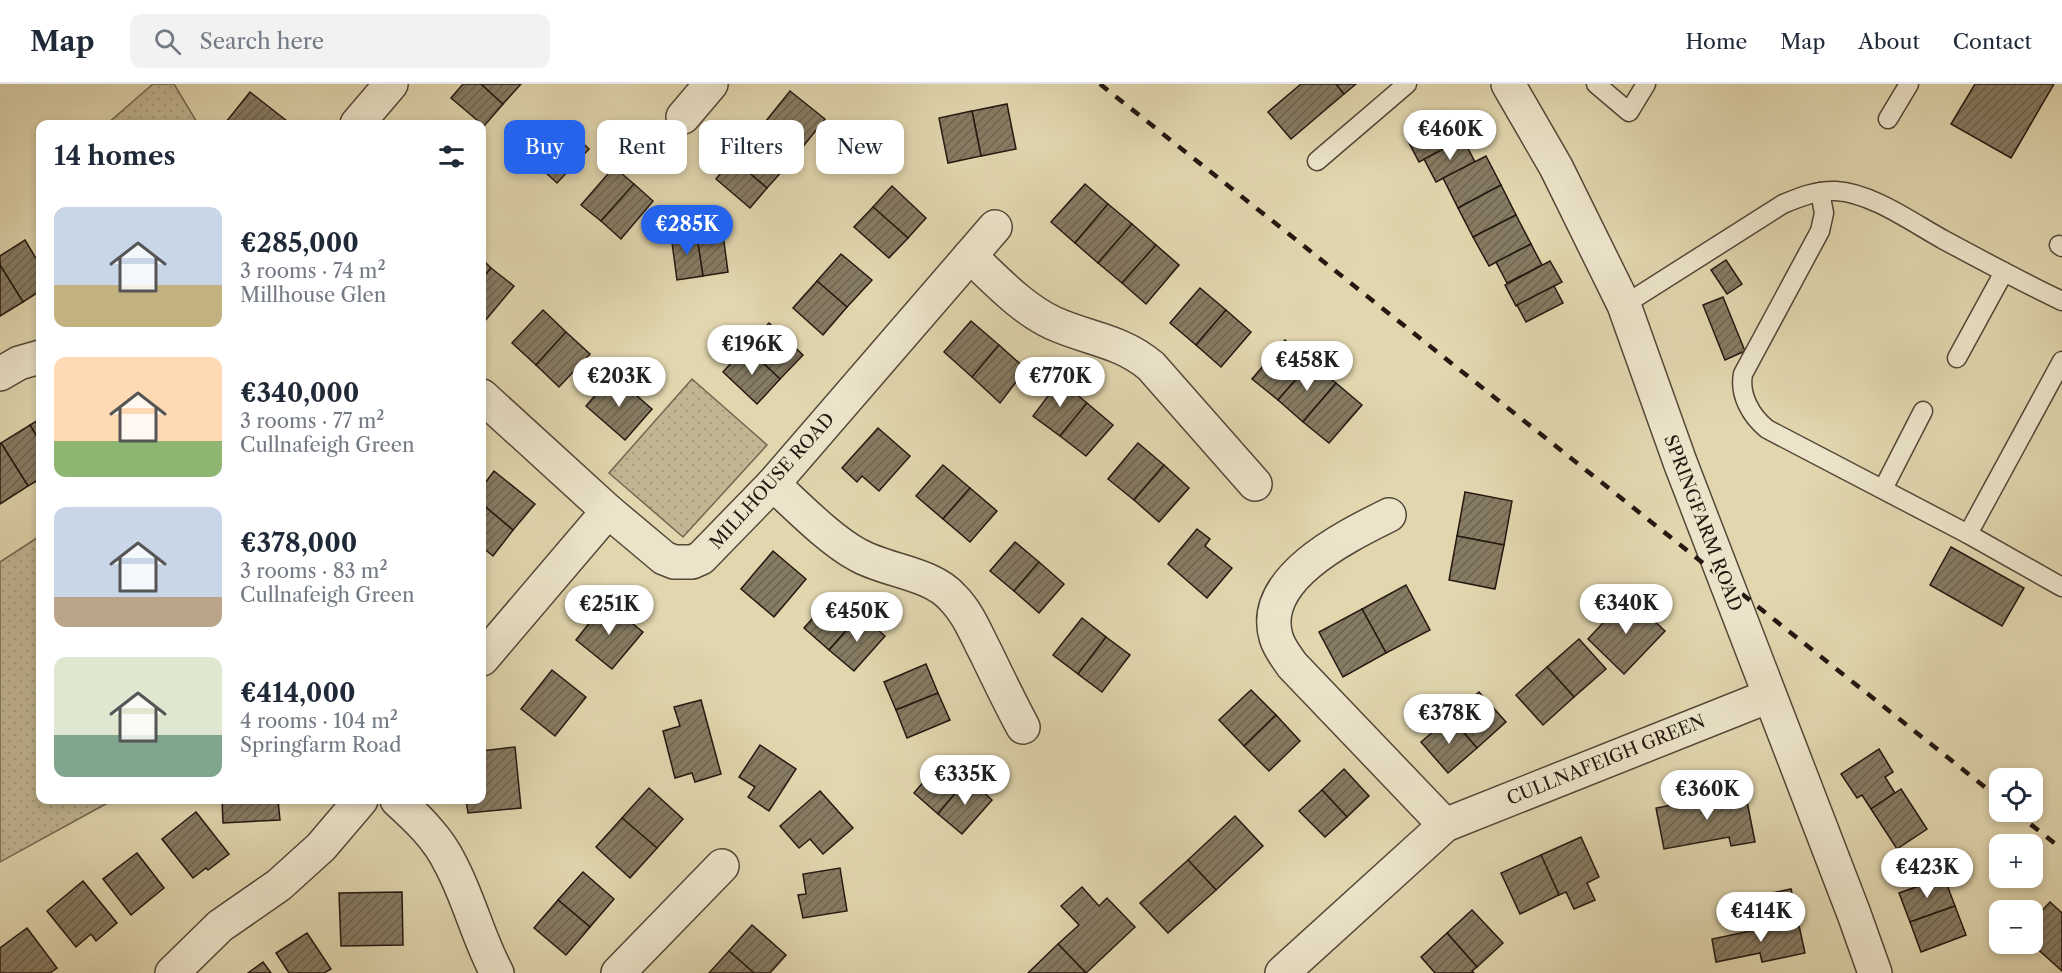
<!DOCTYPE html>
<html lang="en">
<head>
<meta charset="utf-8">
<style>
	:root { --surface:#fff; --page:#f2f2f3; --text:#1f2937; --muted:#747a83; --line:#e0e1e3; --accent:#2563eb }
	body { margin:0; font-family:"Libre Caslon Text",serif; background:var(--page); color:var(--text); height:100vh; display:flex; flex-direction:column; font-size:22px; white-space:nowrap }
	* { box-sizing:border-box; margin:0 }
	p { font-size:20px; color:var(--muted) }
	.icon { flex:none; width:33px; height:33px; fill:none; stroke:currentColor; stroke-width:2; stroke-linecap:round; stroke-linejoin:round }
	.map { position:relative; flex:1; overflow:hidden }
	.drawer { position:absolute; left:36px; top:36px; width:450px; height:684px; display:flex; flex-direction:column; background:var(--surface); border-radius:12px; box-shadow:0 3px 9px #0003 }
	.drawer>* { flex:none }
	.top-card { position:absolute; left:504px; top:36px; width:570px; height:54px; display:flex; gap:12px }
	.tools { position:absolute; left:1989px; top:684px; display:grid; gap:12px }
	.tools a { display:grid; place-items:center; width:54px; height:54px; border-radius:12px; background:var(--surface); box-shadow:0 3px 9px #0003; font-size:30px }
	.price { position:absolute; translate:-50% -51px; padding:0 14px; border-radius:21px; background:#fff; color:#222; font-size:20px; line-height:39px; filter:drop-shadow(0 2px 3px #0008) }
	.price::after { content:''; position:absolute; left:50%; top:36px; width:18px; height:14px; margin-left:-9px; background:inherit; clip-path:polygon(0 0,100% 0,50% 100%) }
	.price.active { background:var(--accent); color:#fff }
	ul { padding:0; list-style:none }
	li { display:flex; align-items:center; gap:18px; height:150px; padding:0 18px }
	li span { display:grid; place-items:center; flex:none; width:168px; height:120px; border-radius:12px; color:#555 }
	li>.icon { margin-inline-start:auto }
	span .icon { width:72px; height:72px; fill:#fffc; stroke-width:1 }
	li b { font-size:26px }
	h2 { display:flex; justify-content:space-between; align-items:center; height:72px; padding:0 18px; font-size:26px }
	.chip { padding:0 21px; border-radius:12px; background:var(--surface); box-shadow:0 3px 9px #0003; font-size:21px; line-height:54px }
	.chip.active { background:var(--accent); color:#fff }
	header { display:flex; align-items:center; gap:36px; box-sizing:border-box; height:84px; padding:0 30px; background:var(--surface); border-bottom:2px solid var(--line) }
	header strong { font-size:28px }
	nav { display:flex; gap:33px; margin-inline-start:auto; font-size:21px }
	.search { width:420px; height:54px; background:var(--page); display:flex; align-items:center; gap:15px; box-sizing:border-box; padding:0 21px; border-radius:12px; color:var(--muted); font-size:22px }
	.map>svg:first-child { display:block }
	.grass { fill:url(#grass-dots); stroke:#726752; stroke-width:1.5 }
	.building { fill:url(#building-hatch); stroke:#241811; stroke-width:1.5 }
	.lines { fill:none; stroke-linecap:round; stroke-linejoin:round }
	.lane-casing { stroke:#534838; stroke-width:21 }
	.street-casing { stroke:#534838; stroke-width:36 }
	.lane { stroke:#ece4ca; stroke-width:18 }
	.street { stroke:#ece4ca; stroke-width:33 }
	.rail { stroke:#241811; stroke-width:4.5; stroke-dasharray:10 10; stroke-linecap:butt }
	.labels { text-anchor:middle; stroke-width:5; stroke-linejoin:round; paint-order:stroke }
	.street-label { font-size:18px; fill:#241811; stroke:#ece4ca }
</style>
</head>
<body>
<header>
<strong>Map</strong>
<div class="search"><svg class="icon" aria-label="search" viewBox="0 0 24 24"><circle cx="10" cy="10" r="6"/><path d="M15 15l6 6"/></svg>Search here</div>
<nav><a>Home</a><a>Map</a><a>About</a><a>Contact</a></nav>
</header>
<div class="map">
<svg width="2062" height="889" viewBox="0 0 2062 889">
	<defs>
		<pattern id="grass-dots" width="8" height="8" patternUnits="userSpaceOnUse" patternTransform="scale(1.5)"><rect width="8" height="8" fill="#c1b693"/><path d="M2 2h.1M6 6h.1" fill="none" stroke="#a69c7e" stroke-width="1.8" stroke-linecap="round"/></pattern>
		<pattern id="building-hatch" width="6" height="6" patternUnits="userSpaceOnUse" patternTransform="scale(1.5)"><rect width="6" height="6" fill="#867b63"/><path d="M-1 1l2-2M0 6l6-6M5 7l2-2" fill="none" stroke="#6d6450"/></pattern>
	</defs>
	<rect width="100%" height="100%" fill="#e1d6ae"/>
	<filter id="stains"><feTurbulence type="fractalNoise" baseFrequency=".00333" numOctaves="4"/><feColorMatrix values="0 0 0 0 .2 0 0 0 0 .09 0 0 0 0 .02 0 0 0 .5 -.17"/></filter>
	<radialGradient id="worn" r=".72"><stop offset=".6" stop-color="#630" stop-opacity="0"/><stop offset="1" stop-color="#630" stop-opacity=".3"/></radialGradient>
	<g class="grass">
		<polygon points="153,0 174,0 198,40 107,40"/>
		<polygon points="692,295 767,361 683,453 609,389"/>
		<polygon points="40,452 40,716 113,716 0,778 0,478"/>
	</g>
	<g class="building">
		<polygon points="463,0 481,0 503,20 484,42 451,14"/>
		<polygon points="481,0 521,0 503,20"/>
		<polygon points="1301,0 1336,0 1344,10 1291,55 1268,28"/>
		<polygon points="1336,0 1356,0 1344,10"/>
		<polygon points="1975,0 2054,0 2011,74 1951,40"/>
		<polygon points="790,7 825,35 801,65 766,37"/>
		<polygon points="250,8 287,37 284,40 229,40 226,38"/>
		<polygon points="1007,20 1016,65 981,72 972,27"/>
		<polygon points="972,27 981,72 948,79 939,34"/>
		<polygon points="1451,32 1463,55 1419,78 1407,55"/>
		<polygon points="563,40 589,65 557,99 531,75"/>
		<polygon points="1463,55 1475,78 1436,98 1424,75"/>
		<polygon points="750,56 784,85 767,104 733,75"/>
		<polygon points="1486,72 1501,101 1458,124 1443,94"/>
		<polygon points="733,75 767,104 750,124 716,95"/>
		<polygon points="614,83 634,100 601,137 581,121"/>
		<polygon points="634,100 653,117 621,155 601,137"/>
		<polygon points="1085,100 1108,120 1075,159 1051,138"/>
		<polygon points="1501,101 1516,131 1473,153 1458,124"/>
		<polygon points="892,102 926,134 908,154 873,123"/>
		<polygon points="1108,120 1132,140 1098,179 1075,159"/>
		<polygon points="873,123 908,154 889,174 854,143"/>
		<polygon points="1516,131 1531,160 1489,182 1473,153"/>
		<polygon points="1132,140 1156,161 1122,199 1098,179"/>
		<polygon points="722,143 728,188 703,192 696,147"/>
		<polygon points="696,147 703,192 677,196 671,151"/>
		<polygon points="25,156 40,181 40,207 23,218 0,181 0,172"/>
		<polygon points="1531,160 1542,181 1507,199 1496,178"/>
		<polygon points="1156,161 1179,181 1146,220 1122,199"/>
		<polygon points="841,170 872,196 847,223 817,197"/>
		<polygon points="482,175 491,184 482,195"/>
		<polygon points="1726,176 1742,200 1727,210 1711,186"/>
		<polygon points="1550,177 1562,198 1516,222 1505,201"/>
		<polygon points="0,181 23,218 0,232"/>
		<polygon points="491,184 514,202 485,237 482,234 482,195"/>
		<polygon points="817,197 847,223 823,251 793,224"/>
		<polygon points="1554,202 1563,219 1526,238 1517,221"/>
		<polygon points="1200,204 1226,226 1196,261 1170,239"/>
		<polygon points="1723,213 1745,267 1725,276 1703,221"/>
		<polygon points="543,226 566,248 536,281 512,259"/>
		<polygon points="1226,226 1251,248 1221,283 1196,261"/>
		<polygon points="971,237 999,261 972,293 944,268"/>
		<polygon points="769,239 803,271 780,295 746,263"/>
		<polygon points="566,248 590,270 559,303 536,281"/>
		<polygon points="1285,256 1311,278 1278,316 1252,295"/>
		<polygon points="999,261 1026,285 1000,319 972,293"/>
		<polygon points="746,263 780,295 757,320 723,288"/>
		<polygon points="1311,278 1336,299 1303,338 1278,316"/>
		<polygon points="613,291 652,325 625,356 586,322"/>
		<polygon points="1060,296 1087,319 1060,352 1033,332"/>
		<polygon points="1336,299 1362,321 1329,359 1303,338"/>
		<polygon points="1087,319 1113,341 1086,372 1060,352"/>
		<polygon points="40,335 40,358 30,341"/>
		<polygon points="30,341 40,358 40,395 28,402 1,359"/>
		<polygon points="878,344 910,372 879,407 862,392 857,398 842,384"/>
		<polygon points="1,359 28,402 0,420 0,360"/>
		<polygon points="1138,359 1164,381 1134,416 1108,395"/>
		<polygon points="943,381 970,404 943,435 916,412"/>
		<polygon points="1164,381 1189,404 1159,438 1134,416"/>
		<polygon points="494,387 535,420 513,446 482,420 482,403"/>
		<polygon points="970,404 997,427 970,458 943,435"/>
		<polygon points="1465,408 1512,417 1504,461 1457,452"/>
		<polygon points="482,420 513,446 493,472 482,463"/>
		<polygon points="1197,445 1210,455 1205,462 1232,484 1207,514 1168,480"/>
		<polygon points="1457,452 1504,461 1495,505 1449,496"/>
		<polygon points="1015,458 1039,478 1014,507 990,487"/>
		<polygon points="1951,463 2024,504 2002,542 1930,501"/>
		<polygon points="773,467 806,495 774,533 741,505"/>
		<polygon points="1039,478 1064,500 1039,529 1014,507"/>
		<polygon points="1406,501 1430,546 1386,569 1362,525"/>
		<polygon points="835,509 860,531 829,566 804,544"/>
		<polygon points="1628,512 1665,547 1624,590 1588,555"/>
		<polygon points="606,518 643,548 612,585 576,556"/>
		<polygon points="1362,525 1386,569 1343,593 1319,548"/>
		<polygon points="860,531 885,552 854,587 829,566"/>
		<polygon points="1082,534 1106,553 1078,590 1053,571"/>
		<polygon points="1106,553 1130,571 1102,608 1078,590"/>
		<polygon points="1579,555 1606,585 1574,613 1547,583"/>
		<polygon points="926,580 938,609 896,626 884,598"/>
		<polygon points="1547,583 1574,613 1543,641 1516,611"/>
		<polygon points="552,586 586,613 555,652 521,625"/>
		<polygon points="1251,606 1276,631 1244,662 1219,636"/>
		<polygon points="1479,608 1506,638 1477,664 1450,633"/>
		<polygon points="938,609 950,636 907,654 896,626"/>
		<polygon points="701,616 721,690 695,698 692,689 675,694 663,647 680,642 674,623"/>
		<polygon points="1276,631 1300,657 1269,687 1244,662"/>
		<polygon points="1450,633 1477,664 1448,689 1421,658"/>
		<polygon points="760,661 796,685 769,727 748,713 755,703 739,693"/>
		<polygon points="515,663 521,724 468,729 466,716 482,716 482,667"/>
		<polygon points="1879,665 1893,688 1885,693 1895,709 1871,725 1862,711 1857,714 1841,690"/>
		<polygon points="944,674 968,694 938,730 914,709"/>
		<polygon points="1344,685 1369,712 1347,733 1322,706"/>
		<polygon points="968,694 992,716 962,750 938,730"/>
		<polygon points="649,704 683,735 657,764 622,734"/>
		<polygon points="1901,705 1927,745 1897,765 1871,725"/>
		<polygon points="1322,706 1347,733 1325,753 1299,727"/>
		<polygon points="820,707 853,744 823,770 810,755 799,764 780,742"/>
		<polygon points="1745,707 1755,758 1731,762 1729,753 1664,765 1656,724"/>
		<polygon points="222,716 278,716 280,736 223,739"/>
		<polygon points="196,728 229,770 208,786 206,784 193,794 162,755"/>
		<polygon points="1235,732 1263,762 1216,806 1188,776"/>
		<polygon points="622,734 657,764 630,794 596,763"/>
		<polygon points="1581,753 1599,793 1587,799 1595,816 1574,825 1566,808 1559,811 1541,771"/>
		<polygon points="137,769 164,804 131,831 103,795"/>
		<polygon points="1541,771 1559,811 1520,830 1501,789"/>
		<polygon points="1188,776 1216,806 1168,849 1140,819"/>
		<polygon points="840,784 847,827 803,834 798,811 806,810 803,790"/>
		<polygon points="583,788 614,815 590,843 558,816"/>
		<polygon points="1944,793 1955,822 1910,838 1899,809"/>
		<polygon points="83,797 117,839 96,857 91,850 76,863 47,827"/>
		<polygon points="1082,803 1099,822 1107,814 1135,843 1086,889 1058,860 1079,841 1061,822"/>
		<polygon points="1791,805 1798,837 1755,846 1748,814"/>
		<polygon points="402,808 403,861 341,862 339,809"/>
		<polygon points="558,816 590,843 566,871 534,844"/>
		<polygon points="2050,818 2062,829 2062,887 2032,860 2032,837"/>
		<polygon points="1955,822 1966,851 1921,868 1910,838"/>
		<polygon points="1472,826 1503,859 1477,883 1447,849"/>
		<polygon points="1798,837 1805,869 1762,878 1760,869 1716,878 1712,855"/>
		<polygon points="752,841 786,871 770,889 754,889 729,867"/>
		<polygon points="27,844 57,884 50,889 0,889 0,864"/>
		<polygon points="307,849 331,885 324,889 289,889 276,869"/>
		<polygon points="1447,849 1477,883 1472,887 1474,889 1435,889 1421,873"/>
		<polygon points="1058,860 1086,889 1028,889"/>
		<polygon points="729,867 754,889 709,889"/>
		<polygon points="263,878 271,889 248,889"/>
	</g>
	<g class="lines">
		<defs>
			<g id="lane">
				<polyline points="1596,0 1629,28 1646,0"/>
				<polyline points="1888,35 1909,0"/>
				<polyline points="1317,77 1407,0"/>
				<path d="M1820,108L1824,129L1820,147L1743,290C1739,311 1751,332 1767,345L1968,450L2062,503"/>
				<polyline points="2059,161 2062,163"/>
				<path d="M1624,221L1783,120C1800,113 1817,106 1836,107C1872,109 1913,139 1944,156C1983,177 2022,198 2062,217"/>
				<polyline points="1957,274 2004,188"/>
				<polyline points="1883,405 1923,327"/>
				<polyline points="1968,450 2062,277"/>
			</g>
			<g id="street">
				<polyline points="1508,0 1556,83 1624,221 1680,378 1854,830 1875,889"/>
				<polyline points="683,33 711,0"/>
				<polyline points="357,40 391,0"/>
				<path d="M970,172C996,196 1021,224 1053,239C1088,255 1120,256 1151,282L1255,400"/>
				<polyline points="0,290 19,279 40,273"/>
				<polyline points="482,312 608,427"/>
				<path d="M773,400C797,422 830,456 858,471C886,487 932,489 953,514C968,529 976,550 986,569C998,594 1010,619 1023,643"/>
				<path d="M1389,431C1347,452 1259,494 1276,553C1279,564 1286,572 1292,581L1445,741"/>
				<polyline points="482,575 608,427 664,474 674,478 692,478 701,474 773,400 995,143"/>
				<path d="M397,716C417,734 438,754 450,779C469,814 478,854 497,889"/>
				<polyline points="172,889 220,842 279,801 321,763 361,716"/>
				<polyline points="618,889 722,782"/>
				<polyline points="1282,889 1445,741 1769,612"/>
			</g>
		</defs>
		<use href="#lane" class="lane-casing"/>
		<use href="#street" class="street-casing"/>
		<use href="#lane" class="lane"/>
		<use href="#street" class="street"/>
		<g class="rail">
			<polyline points="1100,0 2000,715"/>
			<polyline points="2015,728 2062,765"/>
		</g>
	</g>
	<g class="labels">
		<g class="street-label">
			<text transform="translate(772 397) rotate(-48)" y="6">MILLHOUSE ROAD</text>
			<text transform="translate(1703 439) rotate(69)" y="6">SPRINGFARM ROAD</text>
			<text transform="translate(1606 676) rotate(-22)" y="6">CULLNAFEIGH GREEN</text>
		</g>
	</g>
	<rect width="100%" height="100%" filter="url(#stains)"/>
	<rect width="100%" height="100%" fill="url(#worn)"/>
</svg>
<div class="tools">
<a><svg class="icon" aria-label="locate" viewBox="0 0 24 24"><circle cx="12" cy="12" r="6"/><path d="M12 2v4M12 18v4M2 12h4M18 12h4"/></svg></a>
<a>+</a>
<a>−</a>
</div>
<b class="price" style="left:1450px;top:77px">€460K</b>
<b class="price active" style="left:687px;top:172px">€285K</b>
<b class="price" style="left:752px;top:292px">€196K</b>
<b class="price" style="left:1307px;top:308px">€458K</b>
<b class="price" style="left:619px;top:324px">€203K</b>
<b class="price" style="left:1060px;top:324px">€770K</b>
<b class="price" style="left:1626px;top:551px">€340K</b>
<b class="price" style="left:609px;top:552px">€251K</b>
<b class="price" style="left:857px;top:559px">€450K</b>
<b class="price" style="left:1449px;top:661px">€378K</b>
<b class="price" style="left:965px;top:722px">€335K</b>
<b class="price" style="left:1707px;top:737px">€360K</b>
<b class="price" style="left:1927px;top:815px">€423K</b>
<b class="price" style="left:1761px;top:859px">€414K</b>
<div class="top-card">
<a class="chip active">Buy</a>
<a class="chip">Rent</a>
<a class="chip">Filters</a>
<a class="chip">New</a>
</div>
<section class="drawer">
<h2>14 homes<svg class="icon" aria-label="filters" viewBox="0 0 24 24"><path d="M4 7h16M4 17h16"/><circle cx="9" cy="7" r="2"/><circle cx="15" cy="17" r="2"/></svg></h2>
<ul>
<li><span style="background:linear-gradient(#c9d6e8 65%,#c2b280 0)"><svg class="icon" aria-label="home" viewBox="0 0 24 24"><path d="M3 11l9-7 9 7M6 9v11h12V9"/></svg></span><div><b>€285,000</b><p>3 rooms · 74 m²</p><p>Millhouse Glen</p></div></li>
<li><span style="background:linear-gradient(#ffd9b3 70%,#8fb573 0)"><svg class="icon" aria-label="home" viewBox="0 0 24 24"><path d="M3 11l9-7 9 7M6 9v11h12V9"/></svg></span><div><b>€340,000</b><p>3 rooms · 77 m²</p><p>Cullnafeigh Green</p></div></li>
<li><span style="background:linear-gradient(#c9d6e8 75%,#b9a48a 0)"><svg class="icon" aria-label="home" viewBox="0 0 24 24"><path d="M3 11l9-7 9 7M6 9v11h12V9"/></svg></span><div><b>€378,000</b><p>3 rooms · 83 m²</p><p>Cullnafeigh Green</p></div></li>
<li><span style="background:linear-gradient(#dfe7d0 65%,#7fa58c 0)"><svg class="icon" aria-label="home" viewBox="0 0 24 24"><path d="M3 11l9-7 9 7M6 9v11h12V9"/></svg></span><div><b>€414,000</b><p>4 rooms · 104 m²</p><p>Springfarm Road</p></div></li>
</ul>
</section>
</div>
</body>
</html>
